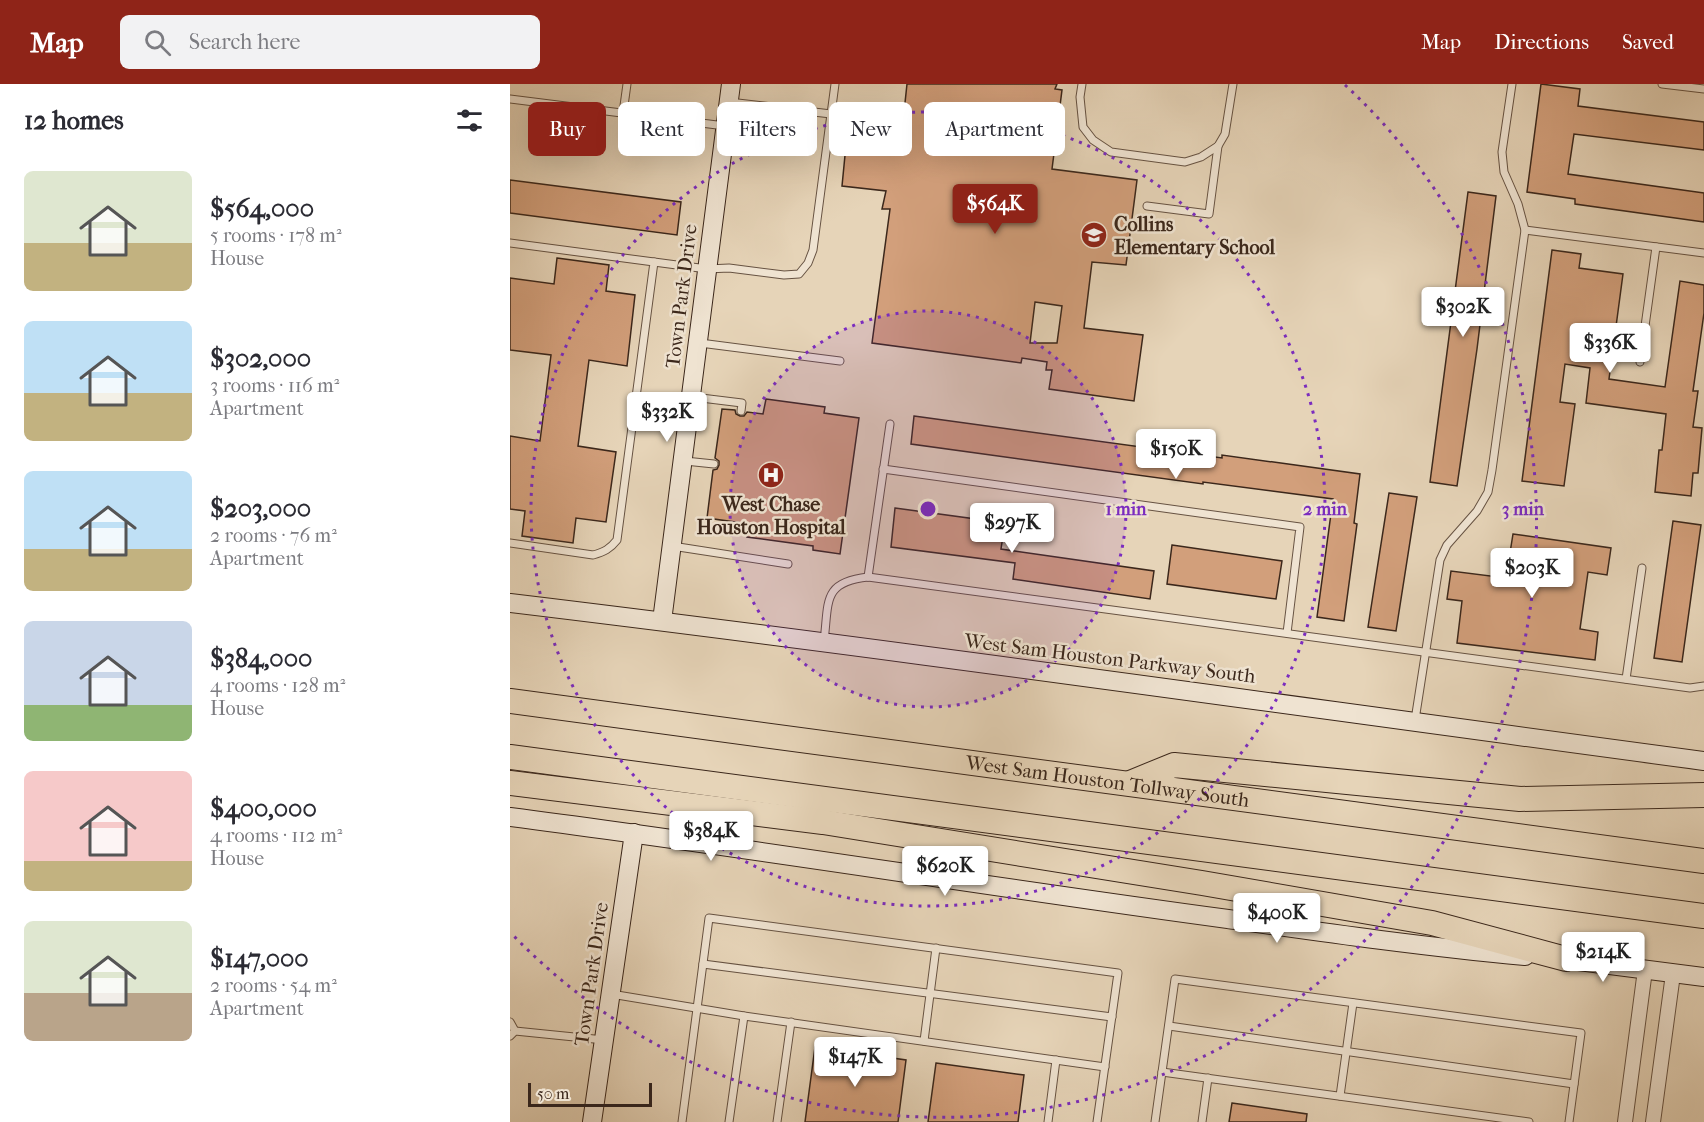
<!DOCTYPE html>
<html lang="en">
<head>
<meta charset="utf-8">
<style>
	:root { --surface:#fff; --page:#f2f2f3; --text:#2b2b33; --muted:#7c7c81; --accent:#8f2418 }
	body { margin:0; font-family:"IM FELL French Canon",serif; background:var(--page); color:var(--text); height:100vh; display:flex; flex-direction:column; font-size:22px; white-space:nowrap }
	* { box-sizing:border-box; margin:0 }
	p { font-size:20px; color:var(--muted) }
	.icon { flex:none; width:33px; height:33px; fill:none; stroke:currentColor; stroke-width:2; stroke-linecap:round; stroke-linejoin:round }
	.map { position:relative; flex:1; overflow:hidden }
	.side { display:flex; flex-direction:column; background:var(--surface); width:510px }
	.side>* { flex:none }
	.top-card { position:absolute; left:18px; top:18px; width:570px; height:54px; display:flex; gap:12px }
	.scale { position:absolute; left:18px; bottom:15px; width:124px; box-sizing:border-box; padding-left:6px; border:3px solid #3b271b; border-top:0; font-size:16px; line-height:21px; white-space:nowrap; color:#3b271b; -webkit-text-stroke:4px #efe3d1; paint-order:stroke }
	.price { position:absolute; translate:-50% -51px; padding:0 14px; border-radius:6px; background:#fff; color:#222; font-size:20px; line-height:39px; filter:drop-shadow(0 2px 3px #0008) }
	.price::after { content:''; position:absolute; left:50%; top:36px; width:18px; height:14px; margin-left:-9px; background:inherit; clip-path:polygon(0 0,100% 0,50% 100%) }
	.price.current { background:var(--accent); color:#fff }
	ul { padding:0; list-style:none }
	li { display:flex; align-items:center; gap:18px; height:150px; padding:0 24px }
	li span { display:grid; place-items:center; flex:none; width:168px; height:120px; border-radius:9px; color:#555 }
	li>.icon { margin-inline-start:auto }
	span .icon { width:72px; height:72px; fill:#fffc; stroke-width:1 }
	li b { font-size:26px }
	h2 { display:flex; justify-content:space-between; align-items:center; height:72px; padding:0 24px; font-size:26px }
	.pill { padding:0 21px; border-radius:9px; background:var(--surface); box-shadow:0 6px 24px #0002; font-size:21px; line-height:54px }
	.pill.current { background:var(--accent); color:#fff }
	header { display:flex; align-items:center; gap:36px; box-sizing:border-box; height:84px; padding:0 30px; background:var(--accent); color:#fff }
	header strong { font-size:28px }
	nav { display:flex; gap:33px; margin-inline-start:auto; font-size:21px }
	.search { width:420px; height:54px; background:var(--page); display:flex; align-items:center; gap:15px; box-sizing:border-box; padding:0 21px; border-radius:9px; color:var(--muted); font-size:22px }
	main { display:flex; flex:1; min-height:0 }
	.map>svg:first-child { display:block }
	.building { fill:#d29f7b; stroke:#3b271b; stroke-width:1.5; fill-rule:evenodd }
	.lines { fill:none; stroke-linecap:round; stroke-linejoin:round }
	.lane-casing { stroke:#665242; stroke-width:9 }
	.street-casing { stroke:#665242; stroke-width:16 }
	.secondary-casing { stroke:#3b271b; stroke-width:20 }
	.highway-casing { stroke:#3b271b; stroke-width:26 }
	.lane { stroke:#efe3d1; stroke-width:7 }
	.street { stroke:#efe3d1; stroke-width:14 }
	.secondary { stroke:#efe3d1; stroke-width:18 }
	.highway { stroke:#e6d4b8; stroke-width:24 }
	.ring { fill:none; stroke:#7b2cbf; stroke-width:3; stroke-dasharray:3 6 }
	.labels { text-anchor:middle; stroke-width:5; stroke-linejoin:round; paint-order:stroke }
	.poi-label { font-size:20px; font-weight:bold; fill:#3b271b; stroke:#efe3d1; text-anchor:start }
	.street-label { font-size:20px; fill:#3b271b; stroke:#efe3d1 }
	.centre { fill:#7b2cbf; stroke:#efe3d1; stroke-width:3 }
	.ring-label { font-size:18px; text-anchor:middle; font-weight:bold; fill:#7b2cbf; stroke:#efe3d1; stroke-width:5; stroke-linejoin:round; paint-order:stroke }
</style>
</head>
<body>
<header>
<strong>Map</strong>
<div class="search"><svg class="icon" aria-label="search" viewBox="0 0 24 24"><circle cx="10" cy="10" r="6"/><path d="M15 15l6 6"/></svg>Search here</div>
<nav><a>Map</a><a>Directions</a><a>Saved</a></nav>
</header>
<main>
<section class="side">
<h2>12 homes<svg class="icon" aria-label="filters" viewBox="0 0 24 24"><path d="M4 7h16M4 17h16"/><circle cx="9" cy="7" r="2"/><circle cx="15" cy="17" r="2"/></svg></h2>
<ul>
<li><span style="background:linear-gradient(#dfe7d0 60%,#c2b280 0)"><svg class="icon" aria-label="home" viewBox="0 0 24 24"><path d="M3 11l9-7 9 7M6 9v11h12V9"/></svg></span><div><b>$564,000</b><p>5 rooms · 178 m²</p><p>House</p></div></li>
<li><span style="background:linear-gradient(#bfe0f5 60%,#c2b280 0)"><svg class="icon" aria-label="home" viewBox="0 0 24 24"><path d="M3 11l9-7 9 7M6 9v11h12V9"/></svg></span><div><b>$302,000</b><p>3 rooms · 116 m²</p><p>Apartment</p></div></li>
<li><span style="background:linear-gradient(#bfe0f5 65%,#c2b280 0)"><svg class="icon" aria-label="home" viewBox="0 0 24 24"><path d="M3 11l9-7 9 7M6 9v11h12V9"/></svg></span><div><b>$203,000</b><p>2 rooms · 76 m²</p><p>Apartment</p></div></li>
<li><span style="background:linear-gradient(#c9d6e8 70%,#8fb573 0)"><svg class="icon" aria-label="home" viewBox="0 0 24 24"><path d="M3 11l9-7 9 7M6 9v11h12V9"/></svg></span><div><b>$384,000</b><p>4 rooms · 128 m²</p><p>House</p></div></li>
<li><span style="background:linear-gradient(#f6c9c9 75%,#c2b280 0)"><svg class="icon" aria-label="home" viewBox="0 0 24 24"><path d="M3 11l9-7 9 7M6 9v11h12V9"/></svg></span><div><b>$400,000</b><p>4 rooms · 112 m²</p><p>House</p></div></li>
<li><span style="background:linear-gradient(#dfe7d0 60%,#b9a48a 0)"><svg class="icon" aria-label="home" viewBox="0 0 24 24"><path d="M3 11l9-7 9 7M6 9v11h12V9"/></svg></span><div><b>$147,000</b><p>2 rooms · 54 m²</p><p>Apartment</p></div></li>
</ul>
</section>
<div class="map">
<svg width="1194" height="1038" viewBox="0 0 1194 1038">
	<rect width="100%" height="100%" fill="#e6d4b8"/>
	<filter id="stains"><feTurbulence type="fractalNoise" baseFrequency=".00333" numOctaves="4"/><feColorMatrix values="0 0 0 0 .2 0 0 0 0 .09 0 0 0 0 .02 0 0 0 .5 -.17"/></filter>
	<radialGradient id="worn" r=".72"><stop offset=".6" stop-color="#630" stop-opacity="0"/><stop offset="1" stop-color="#630" stop-opacity=".3"/></radialGradient>
	<g class="building">
		<path d="M397,0H547L545,5L552,6L542,85L627,96L616,181L582,178L574,244L633,251L624,317L539,305L542,286H536L537,278L512,274L511,279L362,259L380,125H372L376,107L332,102L337,51L348,52L350,42L392,47ZM525,218L552,222L547,259H520Z"/>
		<polygon points="1031,0 1070,5 1068,22 1194,38 1194,66 1064,50 1058,90 1194,109 1194,138 1065,120 1065,115 1017,108"/>
		<polygon points="0,96 171,118 167,151 0,129"/>
		<polygon points="958,108 986,112 967,265 947,402 920,398"/>
		<polygon points="1042,166 1071,170 1069,184 1113,190 1099,295 1155,303 1170,197 1194,201 1194,229 1183,307 1188,307 1183,343 1192,344 1188,389 1183,389 1181,412 1145,408 1149,366 1152,366 1156,330 1076,319 1080,284 1055,280 1050,318 1065,320 1054,402 1012,397"/>
		<polygon points="47,174 99,181 96,207 125,211 117,282 79,276 68,362 106,368 96,438 66,434 63,459 12,452 15,427 0,425 0,352 30,357 41,271 0,266 0,194 44,200"/>
		<polygon points="256,315 315,323 314,329 349,334 330,470 303,466 303,462 237,453 239,440 197,434 203,386 207,385 209,381 209,377 205,374 212,325 225,326 226,330 230,332 234,332 237,328 253,330"/>
		<polygon points="404,332 712,374 712,371 850,390 844,439 847,440 834,537 807,533 823,415 693,398 693,400 401,360"/>
		<polygon points="879,409 907,413 886,547 858,543"/>
		<polygon points="385,424 495,439 491,465 644,487 640,515 503,495 505,479 381,463"/>
		<polygon points="1163,437 1191,441 1172,578 1144,574"/>
		<polygon points="1003,450 1101,464 1097,491 1078,488 1070,545 1088,548 1085,576 947,559 952,517 937,515 941,487 996,494"/>
		<polygon points="662,461 772,477 766,515 657,500"/>
		<polygon points="305,963 396,976 388,1038 295,1038"/>
		<polygon points="426,979 514,991 508,1038 418,1038"/>
		<polygon points="722,1019 797,1030 796,1038 719,1038"/>
	</g>
	<g class="lines">
		<defs>
			<g id="lane">
				<polyline points="572,0 570,13 573,43 583,56 601,68 675,78 691,73 708,62 715,50 723,0"/>
				<polyline points="1152,0 1194,5"/>
				<polyline points="0,15 215,42"/>
				<polyline points="219,18 321,30"/>
				<polyline points="113,29 117,0"/>
				<polyline points="637,122 699,130 708,62"/>
				<polyline points="1015,146 1194,169"/>
				<path d="M0,159L144,178L107,456C100,465 94,468 83,471L0,459"/>
				<polyline points="144,178 197,185 219,184 274,191 289,190 298,179 303,166 325,0"/>
				<polyline points="190,259 330,277"/>
				<polyline points="1130,278 1146,163"/>
				<polyline points="183,313 232,319 231,327"/>
				<polyline points="124,325 178,332"/>
				<polyline points="175,377 204,380"/>
				<polyline points="373,385 790,443 777,549"/>
				<polyline points="162,462 278,480"/>
				<polyline points="358,493 380,340"/>
				<path d="M314,557C319,518 312,498 358,493L1180,604L1194,602"/>
				<polyline points="1116,595 1132,484"/>
				<polyline points="905,636 930,476 937,461 967,427 978,408 982,386 1015,146 1008,120 994,88 992,68 1002,0"/>
				<polyline points="193,880 602,933"/>
				<polyline points="101,910 234,932 595,983"/>
				<polyline points="0,938 5,947"/>
				<polyline points="659,942 1064,1000"/>
				<polyline points="0,952 5,947 94,956"/>
				<polyline points="414,957 426,864"/>
				<polyline points="652,988 1019,1038"/>
				<polyline points="830,1012 843,919"/>
				<polyline points="172,1038 199,834 608,889 587,1038"/>
				<polyline points="219,1038 234,932"/>
				<polyline points="267,1038 281,938"/>
				<polyline points="538,1038 546,976"/>
				<polyline points="645,1038 665,895 1071,949 1059,1038"/>
				<polyline points="692,1038 698,994"/>
			</g>
			<g id="street">
				<polyline points="1115,1038 1135,886"/>
				<polyline points="1143,1038 1163,890"/>
			</g>
			<g id="secondary">
				<path d="M0,519C399,567 796,624 1194,677"/>
				<polyline points="152,537 221,0"/>
				<path d="M0,733C240,764 479,803 718,835C817,849 915,863 1015,872"/>
				<polyline points="1045,874 1194,893"/>
				<polyline points="82,1038 124,749"/>
			</g>
			<g id="highway">
				<path id="s1" d="M0,617L1194,777"/>
				<polyline points="0,673 1194,832"/>
				<polyline points="0,699 313,738 692,799 922,839 1056,875"/>
				<polyline points="620,699 664,681 1010,715 1194,711"/>
			</g>
		</defs>
		<use href="#lane" class="lane-casing"/>
		<use href="#street" class="street-casing"/>
		<use href="#secondary" class="secondary-casing"/>
		<use href="#highway" class="highway-casing"/>
		<use href="#lane" class="lane"/>
		<use href="#street" class="street"/>
		<use href="#secondary" class="secondary"/>
		<use href="#highway" class="highway"/>
	</g>
	<circle cx="418" cy="425" r="198" fill="#7b2cbf" fill-opacity=".12"/>
	<g class="ring">
		<circle cx="418" cy="425" r="198"/>
		<circle cx="418" cy="425" r="397"/>
		<path d="M835 1A595 595 0 1 1 1 849"/>
	</g>
	<defs>
		<symbol id="school-disc" viewBox="-11 -11 22 22"><circle r="9.5" fill="#8f2418" stroke="#efe3d1"/><path d="M0-5L7-2L0 1L-7-2ZM-4 1L0 2.5L4 1V4Q0 6-4 4Z" fill="#fff"/></symbol>
		<symbol id="hospital-disc" viewBox="-11 -11 22 22"><circle r="9.5" fill="#8f2418" stroke="#efe3d1"/><path d="M-5-5h3v3.5h4V-5h3V5h-3V1.5h-4V5h-3Z" fill="#fff"/></symbol>
	</defs>
	<g fill-rule="evenodd">
		<use href="#school-disc" x="569" y="136" width="30" height="30"/>
		<use href="#hospital-disc" x="246" y="376" width="30" height="30"/>
	</g>
	<g class="labels">
		<g class="poi-label">
			<text x="604" y="147">Collins<tspan x="604" dy="23">Elementary School</tspan></text>
			<text x="261" y="427" text-anchor="middle">West Chase<tspan x="261" dy="23">Houston Hospital</tspan></text>
		</g>
		<g class="street-label">
			<text transform="translate(171 212) rotate(-83)" y="7">Town Park Drive</text>
			<text transform="translate(600 574) rotate(7)" y="7">West Sam Houston Parkway South</text>
			<text dy="7" stroke="none"><textPath href="#s1" startOffset="603">West Sam Houston Tollway South</textPath></text>
			<text transform="translate(81 890) rotate(-82)" y="7">Town Park Drive</text>
		</g>
	</g>
	<circle cx="418" cy="425" r="9" class="centre"/>
	<g class="ring-label">
		<text x="616" y="431">1 min</text>
		<text x="815" y="431">2 min</text>
		<text x="1013" y="431">3 min</text>
	</g>
	<rect width="100%" height="100%" filter="url(#stains)"/>
	<rect width="100%" height="100%" fill="url(#worn)"/>
</svg>
<div class="scale">50 m</div>
<b class="price current" style="left:485px;top:151px">$564K</b>
<b class="price" style="left:953px;top:254px">$302K</b>
<b class="price" style="left:1100px;top:290px">$336K</b>
<b class="price" style="left:157px;top:359px">$332K</b>
<b class="price" style="left:666px;top:396px">$150K</b>
<b class="price" style="left:502px;top:470px">$297K</b>
<b class="price" style="left:1022px;top:515px">$203K</b>
<b class="price" style="left:201px;top:778px">$384K</b>
<b class="price" style="left:435px;top:813px">$620K</b>
<b class="price" style="left:767px;top:860px">$400K</b>
<b class="price" style="left:1093px;top:899px">$214K</b>
<b class="price" style="left:345px;top:1004px">$147K</b>
<div class="top-card">
<a class="pill current">Buy</a>
<a class="pill">Rent</a>
<a class="pill">Filters</a>
<a class="pill">New</a>
<a class="pill">Apartment</a>
</div>
</div>
</main>
</body>
</html>
